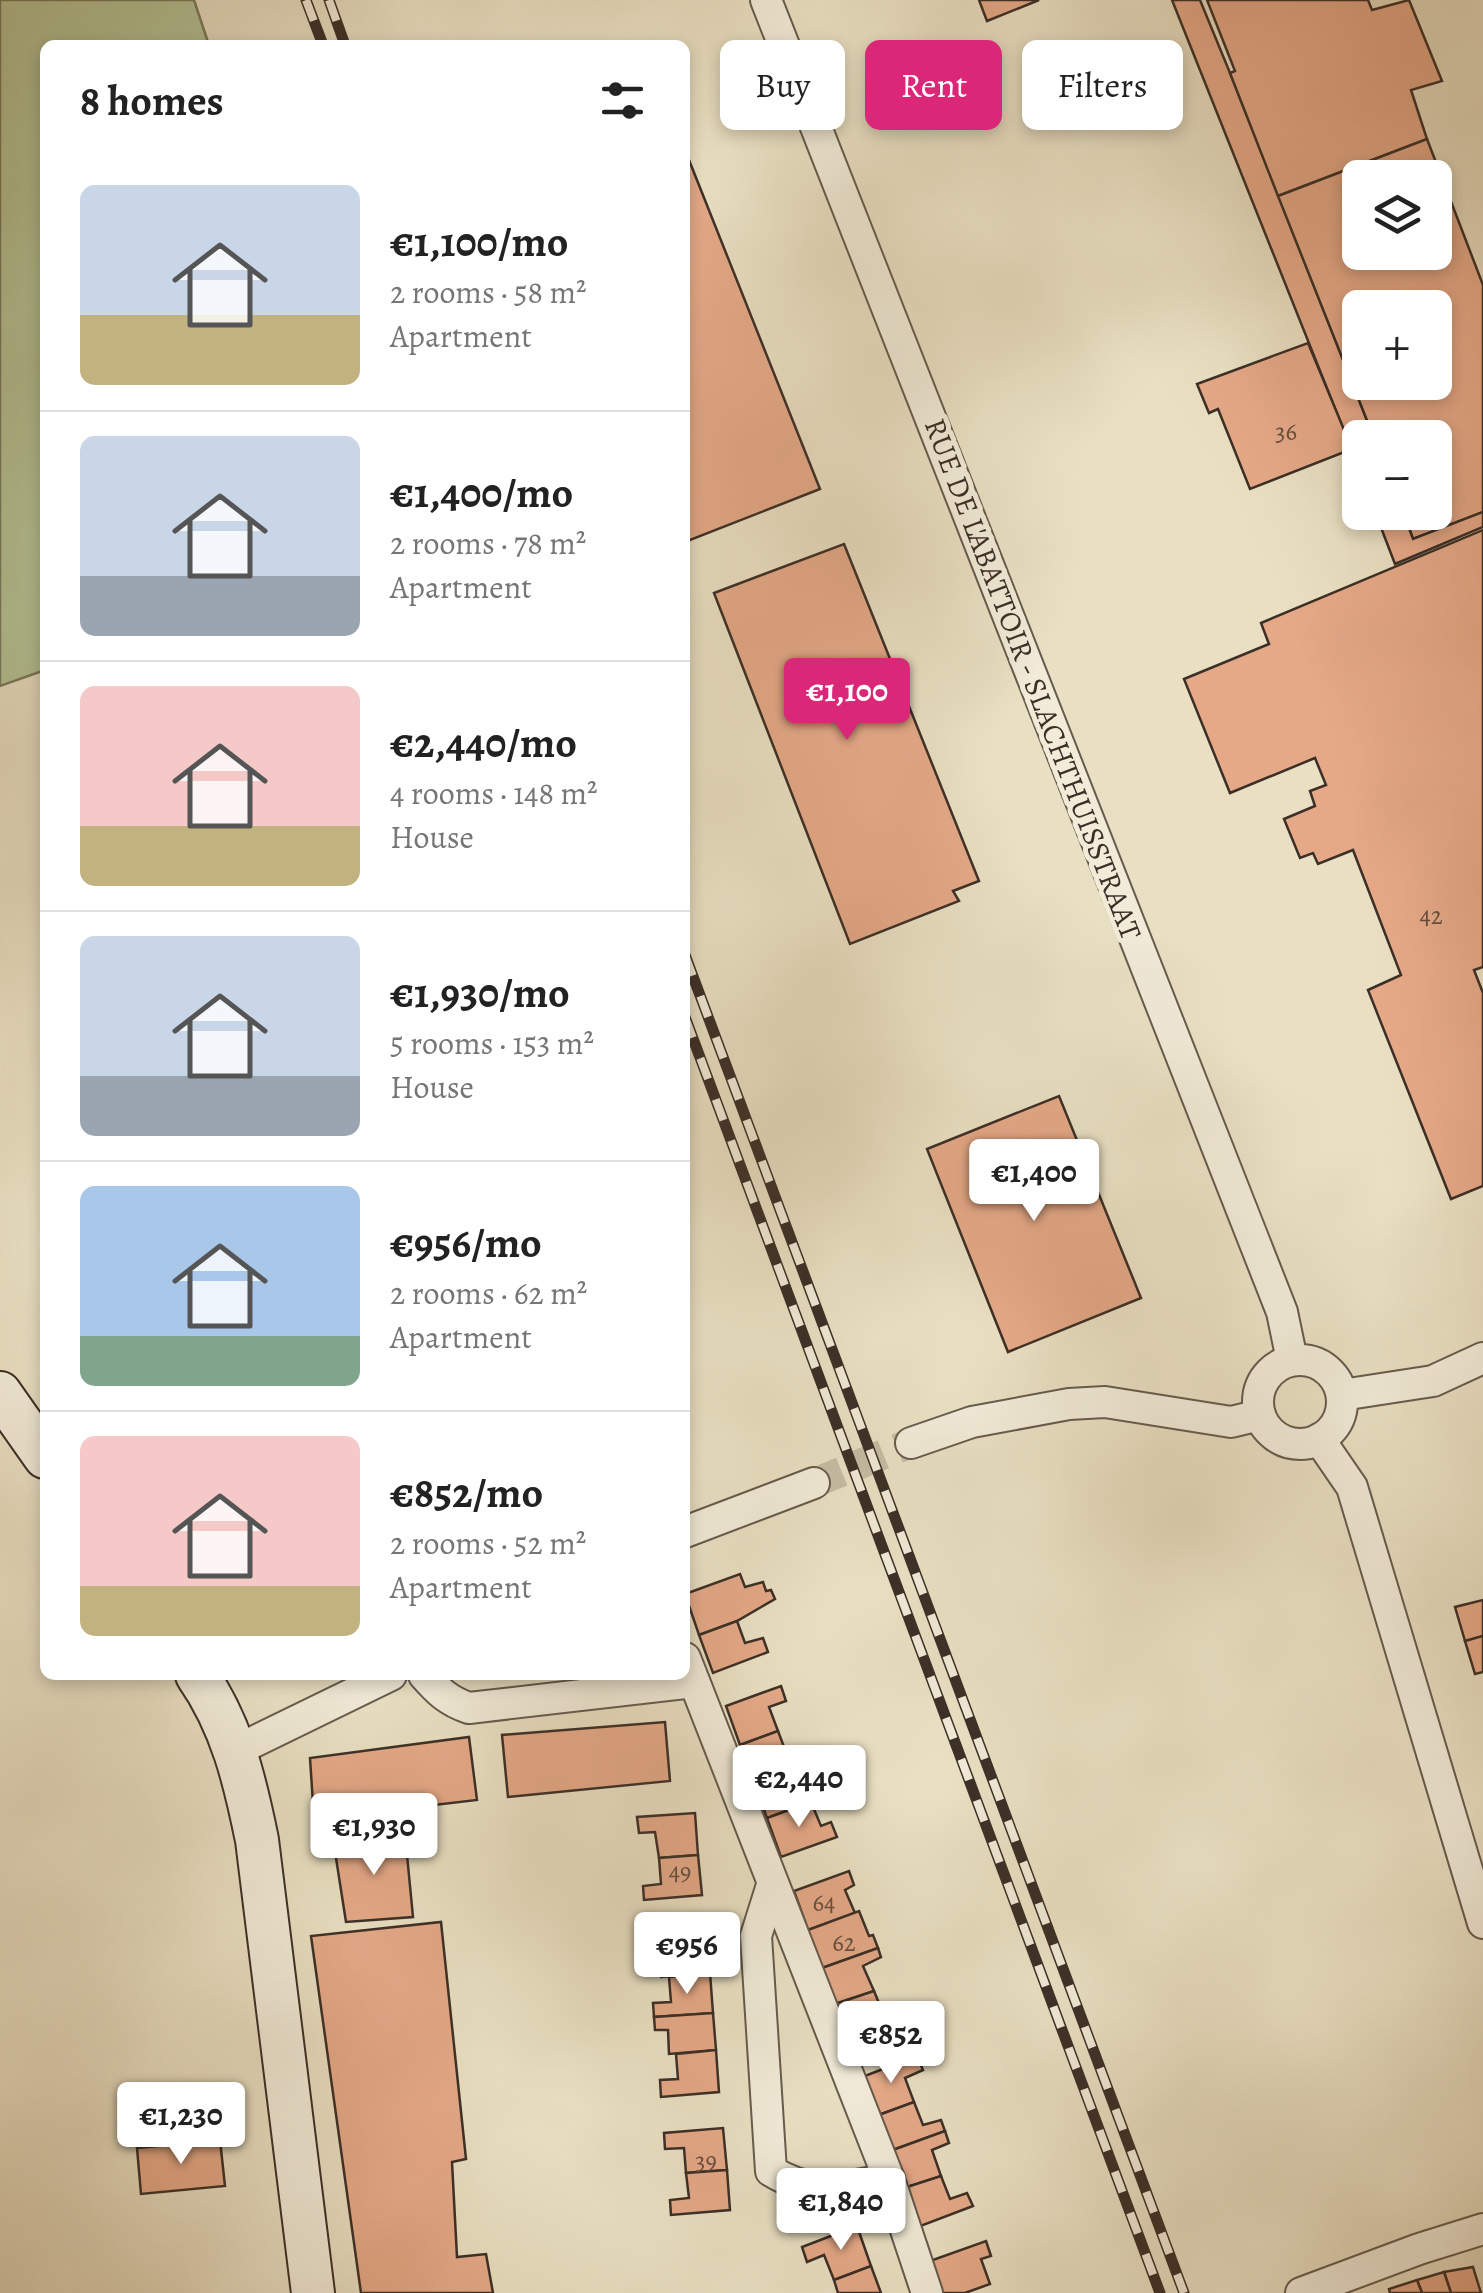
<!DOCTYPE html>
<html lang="en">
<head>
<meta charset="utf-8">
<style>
	:root { --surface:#fff; --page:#f6f6f6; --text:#222; --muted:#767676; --line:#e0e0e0; --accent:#db2777 }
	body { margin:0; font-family:Alegreya,serif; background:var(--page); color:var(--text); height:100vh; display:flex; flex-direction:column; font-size:38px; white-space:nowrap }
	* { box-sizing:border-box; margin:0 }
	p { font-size:32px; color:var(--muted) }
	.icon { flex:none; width:55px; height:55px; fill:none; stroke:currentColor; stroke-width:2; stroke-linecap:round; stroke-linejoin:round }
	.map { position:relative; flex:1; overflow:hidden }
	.drawer { position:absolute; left:40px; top:40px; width:650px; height:1640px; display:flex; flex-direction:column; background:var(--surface); border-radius:15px; box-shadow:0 5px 15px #0003 }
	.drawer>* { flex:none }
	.guide { position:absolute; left:720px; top:40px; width:612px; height:90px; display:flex; gap:20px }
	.buttons { position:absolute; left:1342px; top:160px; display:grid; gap:20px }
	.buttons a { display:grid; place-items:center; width:110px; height:110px; border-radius:15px; background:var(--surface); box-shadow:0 5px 15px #0003; font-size:50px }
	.price { position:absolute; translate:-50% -85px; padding:0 22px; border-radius:10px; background:#fff; color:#222; font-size:32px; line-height:65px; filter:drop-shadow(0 2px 5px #0008) }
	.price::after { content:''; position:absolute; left:50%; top:60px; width:30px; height:22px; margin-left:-15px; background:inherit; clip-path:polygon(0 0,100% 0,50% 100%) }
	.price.active { background:var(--accent); color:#fff }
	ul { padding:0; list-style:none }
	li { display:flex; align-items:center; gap:30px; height:250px; padding:0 40px }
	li+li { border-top:2px solid var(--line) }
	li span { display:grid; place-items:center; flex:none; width:280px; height:200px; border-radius:15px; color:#555 }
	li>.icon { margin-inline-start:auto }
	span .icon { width:120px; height:120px; fill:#fffc; stroke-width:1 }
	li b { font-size:42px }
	h2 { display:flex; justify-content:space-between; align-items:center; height:120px; padding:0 40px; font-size:42px }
	.pill { padding:0 35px; border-radius:15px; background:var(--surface); box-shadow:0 5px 15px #0003; font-size:35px; line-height:90px }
	.pill.active { background:var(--accent); color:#fff }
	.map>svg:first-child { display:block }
	.green { fill:#b4c396; stroke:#78795e; stroke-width:2.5 }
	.building { fill:#e5a988; stroke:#3b2f27; stroke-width:2.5; fill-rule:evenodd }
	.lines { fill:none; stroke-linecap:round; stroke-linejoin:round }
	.minor-tunnel { stroke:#c6bda4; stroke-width:30; stroke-dasharray:30 15; stroke-linecap:butt }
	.minor-casing { stroke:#665b4e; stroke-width:34 }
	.secondary-casing { stroke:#3b2f27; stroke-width:46 }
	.minor { stroke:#f1ebd8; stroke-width:30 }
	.secondary { stroke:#f1ebd8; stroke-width:42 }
	.rail-casing { stroke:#3b2f27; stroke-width:11 }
	.rail { stroke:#f1ebd8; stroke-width:8; stroke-dasharray:22; stroke-linecap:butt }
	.labels { text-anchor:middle; stroke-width:10; stroke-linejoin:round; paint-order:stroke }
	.number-label { font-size:25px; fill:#664e3f }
	.street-label { font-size:30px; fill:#3b2f27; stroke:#f1ebd8 }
</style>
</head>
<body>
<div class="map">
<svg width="1483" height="2293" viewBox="0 0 1483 2293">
	<rect width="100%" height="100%" fill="#e9e0c3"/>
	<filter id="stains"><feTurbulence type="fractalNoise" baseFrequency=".002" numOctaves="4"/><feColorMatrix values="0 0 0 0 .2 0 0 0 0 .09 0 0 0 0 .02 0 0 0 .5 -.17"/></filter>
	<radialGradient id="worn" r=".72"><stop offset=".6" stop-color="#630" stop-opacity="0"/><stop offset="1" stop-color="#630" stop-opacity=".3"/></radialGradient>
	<polygon class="green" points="0,0 194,0 209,45 45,45 45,670 0,686"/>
	<g class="building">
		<polygon points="979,0 1039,0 987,21"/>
		<polygon points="1172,0 1200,0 1230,73 1374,438 1360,438 1360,471"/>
		<polygon points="1207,0 1368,0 1372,10 1409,0 1442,81 1411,90 1427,139 1278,196 1230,73 1235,71"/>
		<path d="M1427,139L1483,285V512L1413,539L1403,512H1435V438H1374L1278,196ZM1360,178H1435V252H1360ZM1360,308H1435V382H1360Z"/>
		<polygon points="685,150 820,489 685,542"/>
		<polygon points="1308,343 1352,449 1250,489 1218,409 1209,413 1197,384"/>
		<polygon points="1375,512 1403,512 1413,539 1483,512 1483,527 1395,564"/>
		<polygon points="1483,530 1483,967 1474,970 1483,993 1483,1186 1451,1199 1368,990 1401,975 1353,850 1318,864 1313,853 1300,858 1284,819 1315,806 1310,791 1326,785 1315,758 1230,793 1184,679 1269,644 1261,623"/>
		<polygon points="844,544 979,881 953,891 959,901 850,944 714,593"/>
		<polygon points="1059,1096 1141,1298 1008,1352 927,1149"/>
		<polygon points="740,1574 745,1587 763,1582 766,1591 771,1590 775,1599 737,1621 699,1635 685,1594"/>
		<polygon points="1483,1600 1483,1636 1465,1641 1455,1607"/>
		<polygon points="737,1621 745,1643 763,1638 768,1652 713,1673 699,1635"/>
		<polygon points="1483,1636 1483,1672 1475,1674 1465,1641"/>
		<polygon points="781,1686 786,1701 769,1707 778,1731 740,1745 726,1706"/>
		<polygon points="665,1722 670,1781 508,1797 502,1735"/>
		<polygon points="778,1731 787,1755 804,1749 809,1762 754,1782 740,1745"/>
		<polygon points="469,1737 477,1800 314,1819 310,1758"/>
		<polygon points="809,1762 813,1773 796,1781 805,1804 767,1818 754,1782"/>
		<polygon points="811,1802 821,1826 831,1822 837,1837 781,1857 767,1818"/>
		<polygon points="695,1813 698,1855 659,1858 655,1832 639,1833 637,1817"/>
		<polygon points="405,1834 413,1917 346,1922 333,1839"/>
		<polygon points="698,1855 702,1895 644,1900 643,1886 661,1884 659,1858"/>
		<polygon points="849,1871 854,1885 845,1890 855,1913 808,1930 794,1891"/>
		<polygon points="859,1911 869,1936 873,1935 878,1948 822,1968 808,1930"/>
		<polygon points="441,1922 466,2159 452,2162 457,2257 486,2254 493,2293 361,2293 311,1936"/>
		<polygon points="707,1932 710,1973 661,1977 659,1952 648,1953 647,1937"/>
		<polygon points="878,1948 881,1957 863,1966 874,1991 835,2004 822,1968"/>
		<polygon points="710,1973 713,2013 654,2017 653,2003 671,2002 669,1977"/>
		<polygon points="874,1991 883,2013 900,2007 905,2022 850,2042 835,2004"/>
		<polygon points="713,2013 716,2050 669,2054 668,2030 655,2030 654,2017"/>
		<polygon points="716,2050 719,2092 661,2097 660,2080 678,2079 676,2054"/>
		<polygon points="917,2056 923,2070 905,2078 914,2102 876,2116 862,2077"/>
		<polygon points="914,2102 923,2125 941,2120 945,2131 890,2151 876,2116"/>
		<polygon points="723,2128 727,2170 686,2173 684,2148 665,2149 664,2133"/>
		<polygon points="945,2131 949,2143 932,2150 941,2176 904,2188 890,2151"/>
		<polygon points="220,2140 225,2186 141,2194 137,2148"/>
		<polygon points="727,2170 730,2210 671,2215 670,2200 689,2198 686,2173"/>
		<polygon points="941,2176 950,2199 967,2193 973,2206 918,2227 904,2188"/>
		<polygon points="857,2226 871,2266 834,2280 824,2255 807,2262 802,2247"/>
		<polygon points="986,2241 991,2256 981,2259 990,2284 965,2293 942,2293 930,2261"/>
		<polygon points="871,2266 881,2293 838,2293 834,2280"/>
		<polygon points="1473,2267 1481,2293 1451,2293 1444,2272"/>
		<polygon points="1444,2272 1451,2293 1422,2293 1417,2280"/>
		<polygon points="1417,2280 1422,2293 1390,2293 1389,2289"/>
	</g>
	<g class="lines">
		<polyline class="minor-tunnel" points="814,1483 911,1443"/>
		<defs>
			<g id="minor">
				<polyline points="766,0 1282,1312 1292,1360"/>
				<circle cx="1300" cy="1402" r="42"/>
				<polyline points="1342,1395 1433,1381 1483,1358"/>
				<polyline points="1319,1439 1352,1487 1483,1923"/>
				<polyline points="911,1443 972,1422 1069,1404 1105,1402 1231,1422 1260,1415"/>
				<polyline points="685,1532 814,1483"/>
				<polyline points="685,1658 889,2179 927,2293"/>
				<path d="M424,1675C438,1691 448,1701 469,1708L694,1682"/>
				<polyline points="235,1751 391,1675"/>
				<path d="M772,1885L756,1936L771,2171C816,2198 841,2187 889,2179"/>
				<polyline points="1301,2293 1419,2249 1483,2229"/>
			</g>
			<g id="secondary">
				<polyline points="0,1393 45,1457"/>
				<path d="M197,1675C232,1725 245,1781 257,1840L313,2293"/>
			</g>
		</defs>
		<use href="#minor" class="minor-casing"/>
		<use href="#secondary" class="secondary-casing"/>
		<use href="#minor" class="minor"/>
		<use href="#secondary" class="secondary"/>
		<defs>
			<g id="rail">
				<polyline points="306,0 323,45"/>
				<polyline points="329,0 345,45"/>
				<polyline points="685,955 1184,2293"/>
				<polyline points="685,1017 1160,2293"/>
			</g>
		</defs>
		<use href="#rail" class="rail-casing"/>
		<use href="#rail" class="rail"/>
	</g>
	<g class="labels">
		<g class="number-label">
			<text x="1286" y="440">36</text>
			<text x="1431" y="924">42</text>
			<text x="680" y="1880">49</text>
			<text x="824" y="1911">64</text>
			<text x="844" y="1951">62</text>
			<text x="706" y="2169">39</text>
		</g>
		<g class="street-label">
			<text transform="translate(1033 679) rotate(69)" y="10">RUE DE L'ABATTOIR - SLACHTHUISSTRAAT</text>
		</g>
	</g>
	<rect width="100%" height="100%" filter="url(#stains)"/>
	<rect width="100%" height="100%" fill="url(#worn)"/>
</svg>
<div class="buttons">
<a><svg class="icon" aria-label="layers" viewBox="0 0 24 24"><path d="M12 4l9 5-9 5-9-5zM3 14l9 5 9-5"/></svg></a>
<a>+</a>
<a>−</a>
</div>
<b class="price active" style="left:847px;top:743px">€1,100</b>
<b class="price" style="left:1034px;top:1224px">€1,400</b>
<b class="price" style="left:799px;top:1830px">€2,440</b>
<b class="price" style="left:374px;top:1878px">€1,930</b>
<b class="price" style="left:687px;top:1997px">€956</b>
<b class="price" style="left:891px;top:2086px">€852</b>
<b class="price" style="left:181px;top:2167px">€1,230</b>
<b class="price" style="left:841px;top:2253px">€1,840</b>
<div class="guide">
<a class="pill">Buy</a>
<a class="pill active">Rent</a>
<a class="pill">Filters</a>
</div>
<section class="drawer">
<h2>8 homes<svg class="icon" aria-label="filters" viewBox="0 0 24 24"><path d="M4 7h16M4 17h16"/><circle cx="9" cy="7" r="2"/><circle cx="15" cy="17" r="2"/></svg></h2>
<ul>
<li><span style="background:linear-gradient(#c9d6e8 65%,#c2b280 0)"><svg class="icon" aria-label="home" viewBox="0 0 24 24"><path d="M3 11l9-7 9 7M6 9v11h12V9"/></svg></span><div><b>€1,100/mo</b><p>2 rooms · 58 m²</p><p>Apartment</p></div></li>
<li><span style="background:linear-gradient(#c9d6e8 70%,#9aa5b1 0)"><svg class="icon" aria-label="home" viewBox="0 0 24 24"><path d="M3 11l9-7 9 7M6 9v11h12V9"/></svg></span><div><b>€1,400/mo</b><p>2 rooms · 78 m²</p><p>Apartment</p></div></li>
<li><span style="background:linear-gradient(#f6c9c9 70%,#c2b280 0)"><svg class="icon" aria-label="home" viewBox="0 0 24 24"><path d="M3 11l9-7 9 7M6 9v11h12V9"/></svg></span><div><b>€2,440/mo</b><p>4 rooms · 148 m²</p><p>House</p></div></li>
<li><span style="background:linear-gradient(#c9d6e8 70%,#9aa5b1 0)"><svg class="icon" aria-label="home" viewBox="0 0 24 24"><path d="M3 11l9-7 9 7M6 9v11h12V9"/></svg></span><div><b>€1,930/mo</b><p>5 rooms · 153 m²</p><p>House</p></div></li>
<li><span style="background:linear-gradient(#a9c7e8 75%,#7fa58c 0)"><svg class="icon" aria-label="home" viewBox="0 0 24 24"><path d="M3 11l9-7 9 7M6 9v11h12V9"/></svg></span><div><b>€956/mo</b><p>2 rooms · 62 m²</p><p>Apartment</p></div></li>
<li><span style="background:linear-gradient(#f6c9c9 75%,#c2b280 0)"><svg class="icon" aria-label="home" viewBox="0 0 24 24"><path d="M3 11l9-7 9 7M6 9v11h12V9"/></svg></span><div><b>€852/mo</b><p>2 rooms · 52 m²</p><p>Apartment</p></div></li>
</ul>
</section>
</div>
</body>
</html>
